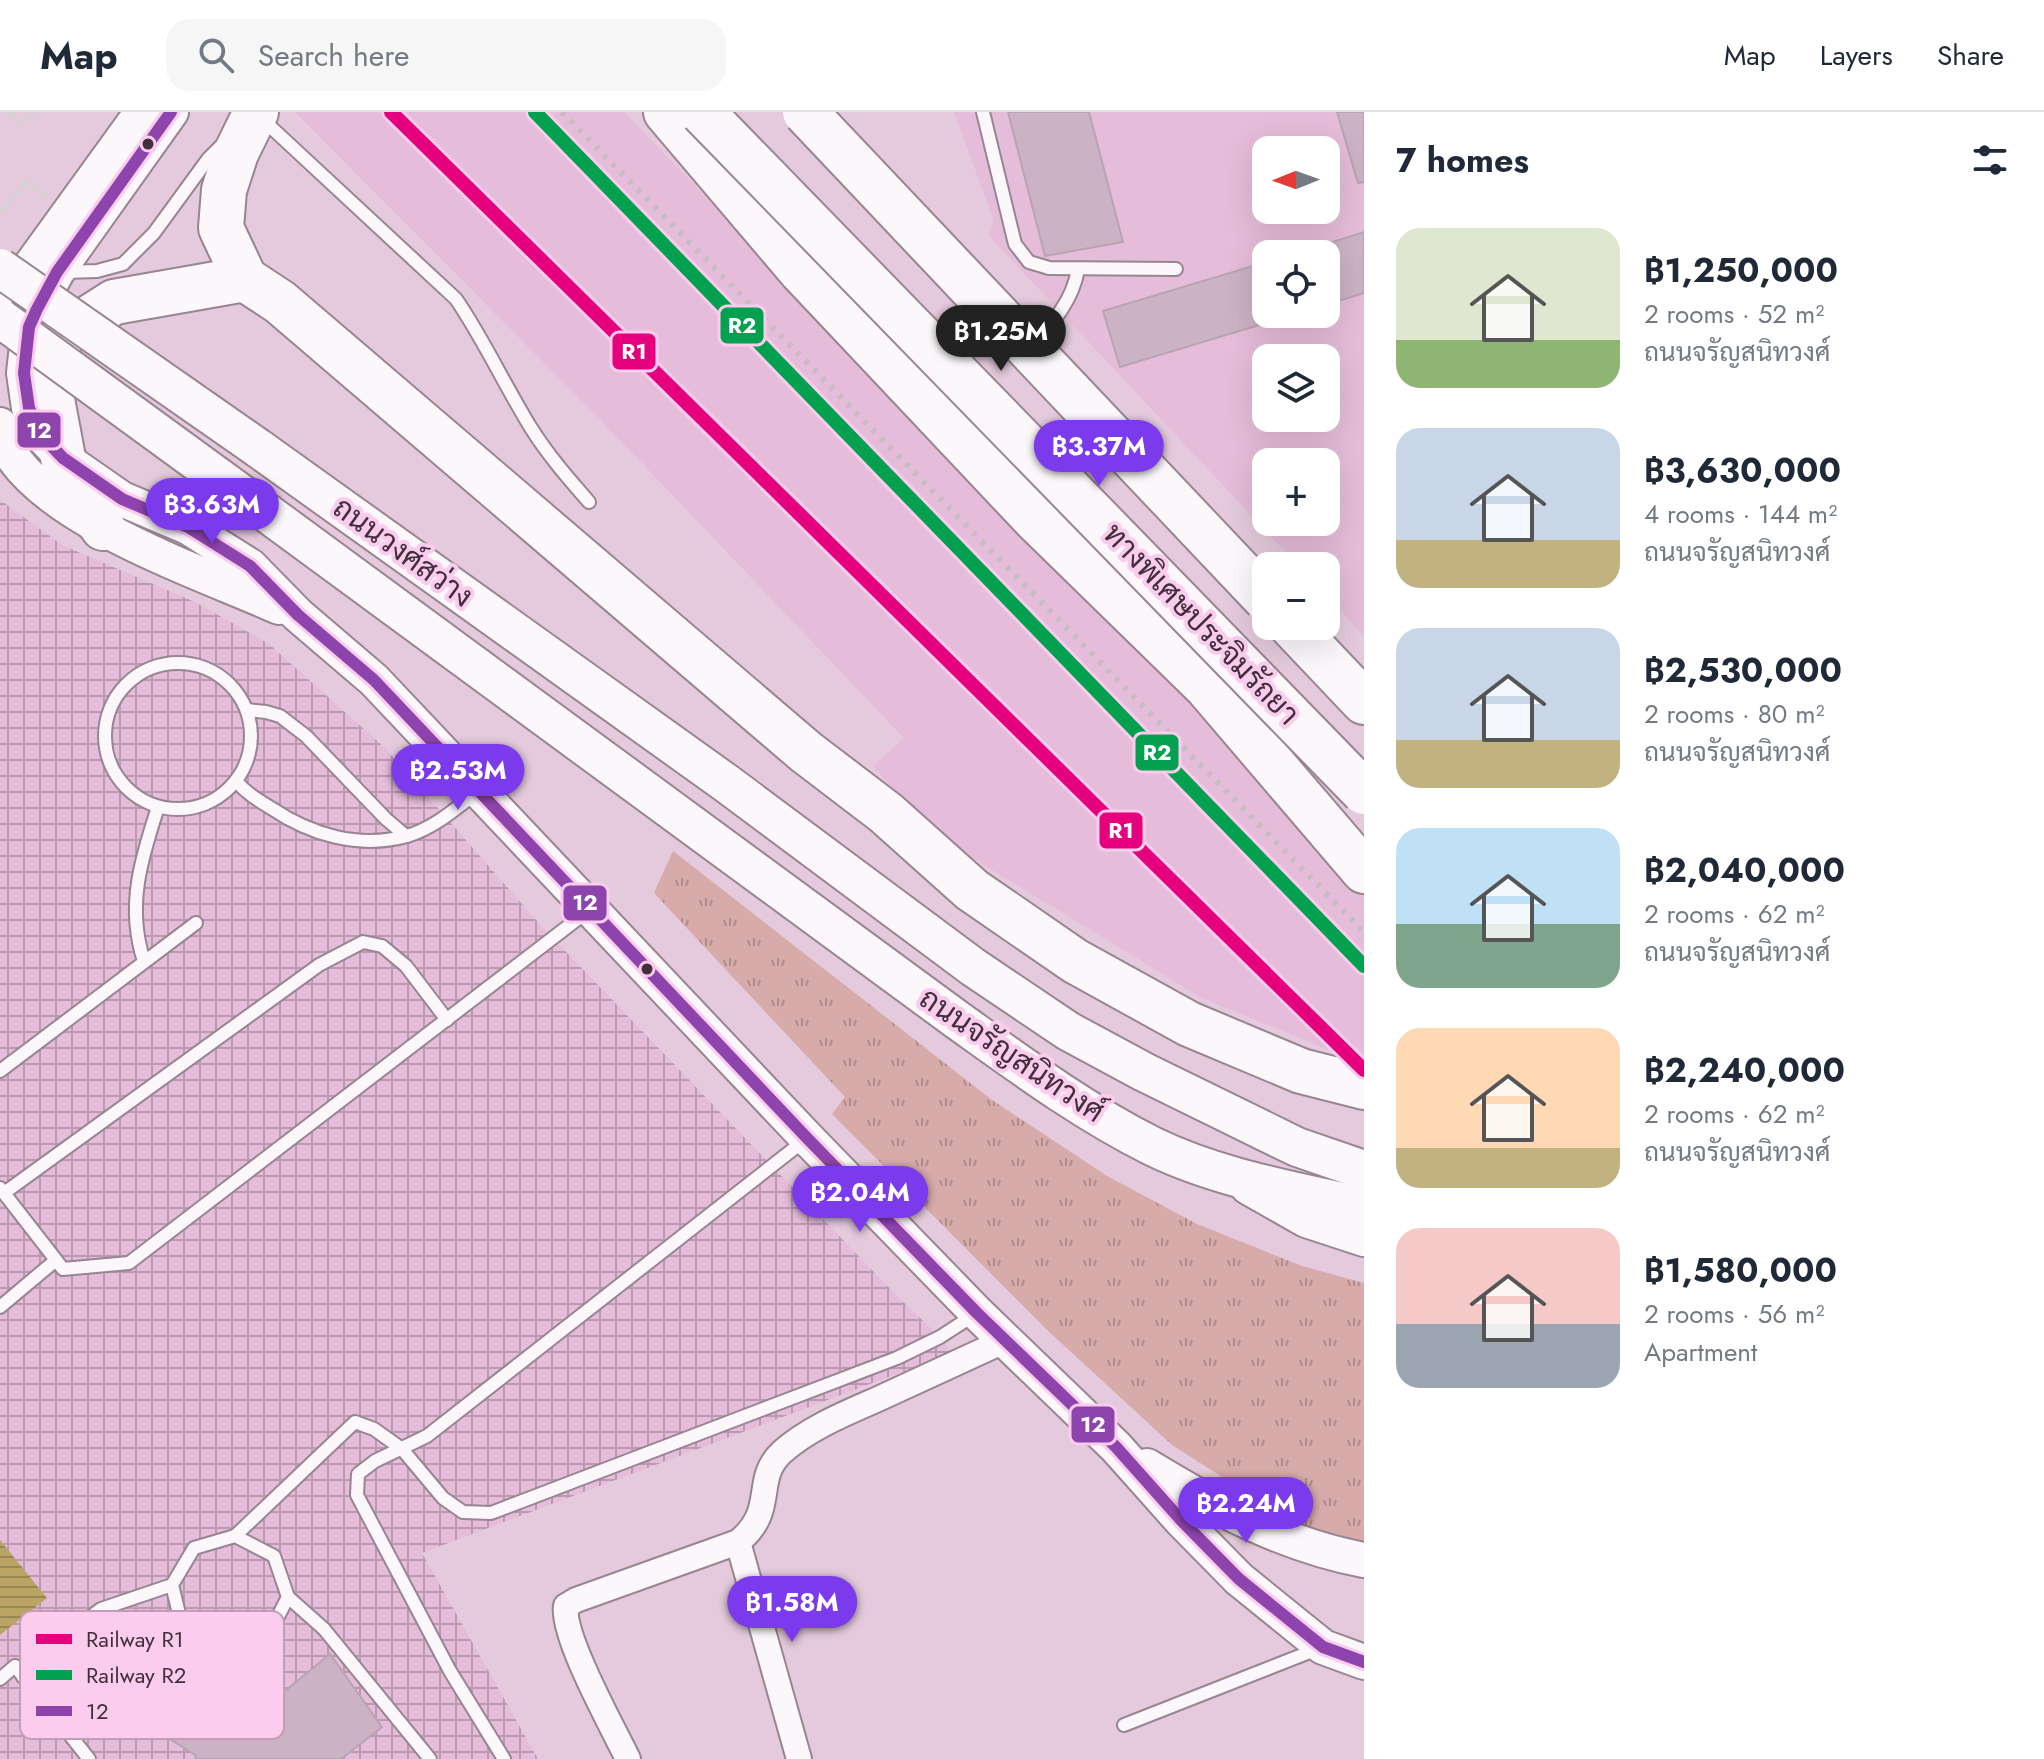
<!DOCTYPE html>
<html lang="en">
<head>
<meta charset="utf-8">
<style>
	:root { --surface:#fff; --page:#f6f6f7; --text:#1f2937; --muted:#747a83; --line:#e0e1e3; --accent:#7c3aed }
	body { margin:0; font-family:Jost,Sarabun,sans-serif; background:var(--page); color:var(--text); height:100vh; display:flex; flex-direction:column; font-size:30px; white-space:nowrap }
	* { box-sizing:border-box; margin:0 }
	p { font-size:26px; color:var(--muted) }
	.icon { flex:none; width:44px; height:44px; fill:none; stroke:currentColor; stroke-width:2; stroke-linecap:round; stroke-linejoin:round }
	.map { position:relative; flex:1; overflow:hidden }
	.panel { display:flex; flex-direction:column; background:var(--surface); width:680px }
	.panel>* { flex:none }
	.needle { width:52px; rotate:269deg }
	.buttons { position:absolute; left:1252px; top:24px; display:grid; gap:16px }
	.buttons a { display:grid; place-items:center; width:88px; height:88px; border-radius:16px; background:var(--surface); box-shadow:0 8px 32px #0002; font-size:40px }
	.price { position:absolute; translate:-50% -68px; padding:0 18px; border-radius:28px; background:var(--accent); color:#fff; font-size:26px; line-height:52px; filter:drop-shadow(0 2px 4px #0008) }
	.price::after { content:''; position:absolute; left:50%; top:48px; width:24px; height:18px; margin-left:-12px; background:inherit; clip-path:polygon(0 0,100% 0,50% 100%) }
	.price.selected { background:#222; color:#fff }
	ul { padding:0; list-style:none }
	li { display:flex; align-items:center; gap:24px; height:200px; padding:0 32px }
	li span { display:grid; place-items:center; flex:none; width:224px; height:160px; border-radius:24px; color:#555 }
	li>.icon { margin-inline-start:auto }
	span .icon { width:96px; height:96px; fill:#fffc; stroke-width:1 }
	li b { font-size:34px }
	h2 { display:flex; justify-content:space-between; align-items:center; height:96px; padding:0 32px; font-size:34px }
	header { display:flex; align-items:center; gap:48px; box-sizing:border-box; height:112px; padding:0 40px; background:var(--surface); border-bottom:2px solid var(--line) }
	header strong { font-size:38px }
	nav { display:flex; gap:44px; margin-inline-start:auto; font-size:28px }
	.search { width:560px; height:72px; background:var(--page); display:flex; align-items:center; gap:20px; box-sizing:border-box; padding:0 28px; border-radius:24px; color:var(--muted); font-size:30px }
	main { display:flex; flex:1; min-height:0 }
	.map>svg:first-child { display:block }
	.built { fill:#e5bcd9; fill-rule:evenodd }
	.industrial { fill:url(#industrial-grid) }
	.grass { fill:url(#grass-tufts) }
	.water { fill:url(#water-rules) }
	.building { fill:#cbb2c4; stroke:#b8a4b2; stroke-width:2 }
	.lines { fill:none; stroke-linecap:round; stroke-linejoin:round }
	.lane-casing { stroke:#988592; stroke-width:16 }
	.street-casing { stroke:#988592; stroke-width:28 }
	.secondary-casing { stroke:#988592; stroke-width:38 }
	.primary-casing { stroke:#988592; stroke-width:42 }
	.highway-casing { stroke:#988592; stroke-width:48 }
	.path { stroke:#d7d0d5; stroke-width:5; stroke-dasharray:8 4; stroke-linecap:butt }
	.lane { stroke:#fbf7fa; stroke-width:12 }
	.street { stroke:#fbf7fa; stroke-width:24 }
	.secondary { stroke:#fbf7fa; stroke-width:34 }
	.primary { stroke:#fbf7fa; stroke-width:38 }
	.highway { stroke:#fbf7fa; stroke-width:44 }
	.rail { stroke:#c5bdc2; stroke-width:6; stroke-dasharray:4 8; stroke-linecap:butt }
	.primary-bridge-casing { stroke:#988592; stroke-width:42; stroke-linecap:butt }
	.highway-bridge-casing { stroke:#988592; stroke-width:48; stroke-linecap:butt }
	.primary-bridge { stroke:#fbf7fa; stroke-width:38 }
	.highway-bridge { stroke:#fbf7fa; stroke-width:44 }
	.bus-1-casing { stroke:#fbcced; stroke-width:18 }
	.bus-1 { stroke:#8e44ad; stroke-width:12 }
	.rail-1-casing { stroke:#fbcced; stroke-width:20 }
	.rail-2-casing { stroke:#fbcced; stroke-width:20 }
	.rail-1 { stroke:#e5007d; stroke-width:14 }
	.rail-2 { stroke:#03a050; stroke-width:14 }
	.bus-dot { fill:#412f3c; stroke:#fbcced; stroke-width:3 }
	.labels { text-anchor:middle; stroke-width:8; stroke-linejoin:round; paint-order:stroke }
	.street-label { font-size:30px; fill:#412f3c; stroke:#fbcced }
	.key { fill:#fbcced; stroke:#c39db8; stroke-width:2 }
	.key-label { font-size:22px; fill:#412f3c }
	.line-badge { stroke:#fbcced; stroke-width:3 }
	.badge-label { font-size:22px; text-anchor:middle; font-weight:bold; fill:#fff }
</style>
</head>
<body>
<header>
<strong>Map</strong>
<div class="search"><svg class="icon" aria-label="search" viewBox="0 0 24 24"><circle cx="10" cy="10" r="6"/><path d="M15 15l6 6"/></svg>Search here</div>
<nav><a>Map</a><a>Layers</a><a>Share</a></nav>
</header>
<main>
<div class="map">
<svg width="1364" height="1647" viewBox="0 0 1364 1647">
	<defs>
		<pattern id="industrial-grid" width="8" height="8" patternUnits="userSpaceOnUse" patternTransform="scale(2)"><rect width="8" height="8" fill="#e5bcd9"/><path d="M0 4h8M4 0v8" fill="none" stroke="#bb99b1"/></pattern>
		<pattern id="grass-tufts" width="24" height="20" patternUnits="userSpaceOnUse" patternTransform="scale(2)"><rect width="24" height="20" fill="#d6abaa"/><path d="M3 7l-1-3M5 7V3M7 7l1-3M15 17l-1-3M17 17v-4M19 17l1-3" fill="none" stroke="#af8c8c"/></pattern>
		<pattern id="water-rules" width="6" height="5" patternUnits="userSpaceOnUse" patternTransform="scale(2)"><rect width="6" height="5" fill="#b9a464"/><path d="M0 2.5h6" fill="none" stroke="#988654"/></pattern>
	</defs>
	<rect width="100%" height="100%" fill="#e4cadc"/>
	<g class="built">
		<polygon points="295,0 624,0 1364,768 1364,971 1334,940 1202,886 930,720 873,654 904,626 601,308"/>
		<path d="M954,0H1364V524L1326,483V454H1299L989,124L994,109ZM1266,38H1326V98H1266ZM1266,142H1326V202H1266ZM1266,246H1326V306H1266ZM1266,350H1326V410H1266Z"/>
	</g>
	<polygon class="industrial" points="0,388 62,433 195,490 269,532 385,636 545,818 897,1184 940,1225 952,1241 422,1441 538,1647 0,1647"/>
	<polygon class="grass" points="673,739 992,988 1107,1064 1197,1112 1302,1154 1364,1171 1364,1435 1307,1415 1252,1384 1172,1333 1045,1216 832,1002 845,985 654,781"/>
	<polygon class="water" points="0,1428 47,1486 0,1523"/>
	<g class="building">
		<polygon points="1008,0 1089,0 1123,130 1045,144"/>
		<polygon points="1337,0 1364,0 1364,70 1358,71"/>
		<polygon points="1364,120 1364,181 1326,193 1326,132"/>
		<polygon points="1266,150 1266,211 1120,255 1103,199"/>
		<polygon points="180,1527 246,1611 330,1542 382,1615 341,1647 196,1647 195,1643 96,1580"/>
	</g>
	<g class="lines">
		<defs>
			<g id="lane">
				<polyline points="983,0 1015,132 1029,150 1049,156 1176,157"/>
				<path d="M261,6L456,187C484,228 505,274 531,316C548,343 568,366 589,390"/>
				<polyline points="65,160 97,159 123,152 154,121 208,47 222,33"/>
				<path d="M1034,231C1054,209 1073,188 1078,157"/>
				<circle cx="178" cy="624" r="73"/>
				<polyline points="247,598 266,600 280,604 306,624 386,707 406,724"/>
				<path d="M236,669C246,681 258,688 271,696C311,723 359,737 407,724C434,716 454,698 476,681"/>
				<path d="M144,849C126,795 141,747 158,695"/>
				<polyline points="0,959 196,811"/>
				<polyline points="0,1076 56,1148"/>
				<polyline points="4,1081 319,853 363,830 382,834 406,854 447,908"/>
				<polyline points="0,1195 56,1148 63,1157 129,1151 588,799"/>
				<polyline points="235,1424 355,1310 374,1317 402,1337 443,1386 463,1400 491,1401 897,1246 940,1225 974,1203"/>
				<polygon points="235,1424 274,1444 288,1485 267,1526 223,1540 183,1518 172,1473 194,1436"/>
				<polyline points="288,1485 324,1517 430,1647"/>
				<polyline points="23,1565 41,1542 101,1497 172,1473"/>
				<polyline points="0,1567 15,1554 89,1647"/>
				<polyline points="1124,1613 1320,1536"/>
				<polyline points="504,1647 450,1559 357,1383 358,1362 375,1349 427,1324 805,1028"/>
			</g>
			<g id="street">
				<polyline points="738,1430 799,1647"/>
				<path d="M628,1647C613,1616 561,1523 566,1494L576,1488L738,1430C778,1398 752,1368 782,1340C809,1316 846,1301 878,1287C921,1267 963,1248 1006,1228"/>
			</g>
			<g id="secondary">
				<polyline points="171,0 57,160 37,197 29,215 24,261 29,296 42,324 63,346 122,387 188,415 250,454 298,503 374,568 807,1026 977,1201 1116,1335 1181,1408 1239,1467 1323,1535 1364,1550"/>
				<polyline points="0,203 16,174 142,0"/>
				<path d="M0,313C4,322 6,334 11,342C56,412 203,461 279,495"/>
				<polyline points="1248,1075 1306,1108 1364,1127"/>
				<path d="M1147,1354C1216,1396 1284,1433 1364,1448"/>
			</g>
			<g id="primary">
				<polyline points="258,336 726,671 973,855 1068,919 1144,960 1297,1035 1364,1058"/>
				<path d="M218,365L956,907C1019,952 1082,999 1152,1034C1217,1066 1294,1079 1364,1095"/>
			</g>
			<g id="highway">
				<polyline points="256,0 236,41 224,78 221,116 245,167 280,190 806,640 886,701 972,778 1075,849 1189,912 1301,959 1364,975"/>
				<polyline points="666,0 801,159 1034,406 1206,574 1364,759"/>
				<polyline points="103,416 78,380 63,346 51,282 51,256 59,225 114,190 245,167"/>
				<polyline points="1292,514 1364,590"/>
			</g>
		</defs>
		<use href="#lane" class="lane-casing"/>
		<use href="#street" class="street-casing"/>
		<use href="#secondary" class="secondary-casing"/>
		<use href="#primary" class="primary-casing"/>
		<use href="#highway" class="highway-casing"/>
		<g class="path">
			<polyline points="8,0 20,9 43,0"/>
			<polyline points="0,96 4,99 25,70 47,84"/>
		</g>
		<use href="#lane" class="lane"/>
		<use href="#street" class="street"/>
		<use href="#secondary" class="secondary"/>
		<use href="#primary" class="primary"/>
		<use href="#highway" class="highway"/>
		<g class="rail">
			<polyline points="535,0 1364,854"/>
			<polyline points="562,0 1364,820"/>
		</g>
		<defs>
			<g id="primary-bridge">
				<polyline points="0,156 258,336"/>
				<polyline points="0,206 218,365"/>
			</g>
			<g id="highway-bridge">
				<polyline points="702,0 1364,680"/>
				<polyline points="805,0 1266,487"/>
			</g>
		</defs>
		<use href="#primary-bridge" class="primary-bridge-casing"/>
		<use href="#highway-bridge" class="highway-bridge-casing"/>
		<use href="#primary-bridge" class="primary-bridge"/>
		<use href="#highway-bridge" class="highway-bridge"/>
		<defs>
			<polyline id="bus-1" points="171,0 57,160 37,197 29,215 24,261 29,296 42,324 63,346 122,387 188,415 250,454 298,503 374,568 807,1026 977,1201 1116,1335 1181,1408 1239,1467 1323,1535 1364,1550"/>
		</defs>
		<use href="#bus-1" class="bus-1-casing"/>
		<use href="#bus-1" class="bus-1"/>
		<defs>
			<polyline id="rail-1" points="391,0 1364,958"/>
			<polyline id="rail-2" points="535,0 1364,854"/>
		</defs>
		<use href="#rail-1" class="rail-1-casing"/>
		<use href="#rail-2" class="rail-2-casing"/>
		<use href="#rail-1" class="rail-1"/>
		<use href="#rail-2" class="rail-2"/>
	</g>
	<g class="bus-dot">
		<circle cx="148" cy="32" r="7"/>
		<circle cx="647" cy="857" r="7"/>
	</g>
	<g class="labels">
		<g class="street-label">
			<text transform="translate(403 440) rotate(36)" y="10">ถนนวงศ์สว่าง</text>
			<text transform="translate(1201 512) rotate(46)" y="10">ทางพิเศษประจิมรัถยา</text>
			<text transform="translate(1012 943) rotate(34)" y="10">ถนนจรัญสนิทวงศ์</text>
		</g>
	</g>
	<rect x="20" y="1499" width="264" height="128" rx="12" class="key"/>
	<rect x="36" y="1522" width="36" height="10" fill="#e5007d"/>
	<rect x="36" y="1558" width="36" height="10" fill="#03a050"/>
	<rect x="36" y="1594" width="36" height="10" fill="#8e44ad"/>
	<g class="key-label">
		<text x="86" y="1535">Railway R1</text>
		<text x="86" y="1571">Railway R2</text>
		<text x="86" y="1607">12</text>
	</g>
	<g class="line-badge">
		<rect x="719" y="194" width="46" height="39" rx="8" fill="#03a050"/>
		<rect x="611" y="220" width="46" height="39" rx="8" fill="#e5007d"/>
		<rect x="16" y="299" width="46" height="38" rx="8" fill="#8e44ad"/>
		<rect x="1134" y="621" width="46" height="39" rx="8" fill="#03a050"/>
		<rect x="1098" y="699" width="46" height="39" rx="8" fill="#e5007d"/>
		<rect x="562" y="772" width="46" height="38" rx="8" fill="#8e44ad"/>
		<rect x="1070" y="1293" width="46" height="39" rx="8" fill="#8e44ad"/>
	</g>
	<g class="badge-label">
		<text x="742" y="221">R2</text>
		<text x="634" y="247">R1</text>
		<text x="39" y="326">12</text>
		<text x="1157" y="648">R2</text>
		<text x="1121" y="726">R1</text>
		<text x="585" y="798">12</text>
		<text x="1093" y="1320">12</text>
	</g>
</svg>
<div class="buttons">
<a><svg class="needle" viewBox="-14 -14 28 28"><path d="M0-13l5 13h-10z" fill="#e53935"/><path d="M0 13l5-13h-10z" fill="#747a83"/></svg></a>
<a><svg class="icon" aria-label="locate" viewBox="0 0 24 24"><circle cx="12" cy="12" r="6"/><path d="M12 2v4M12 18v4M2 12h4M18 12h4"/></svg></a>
<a><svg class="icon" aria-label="layers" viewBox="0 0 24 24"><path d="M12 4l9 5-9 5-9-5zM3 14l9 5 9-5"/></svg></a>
<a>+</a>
<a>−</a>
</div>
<b class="price selected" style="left:1001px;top:261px">฿1.25M</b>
<b class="price" style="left:1099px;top:376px">฿3.37M</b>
<b class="price" style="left:212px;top:434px">฿3.63M</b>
<b class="price" style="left:458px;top:700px">฿2.53M</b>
<b class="price" style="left:860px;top:1122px">฿2.04M</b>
<b class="price" style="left:1246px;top:1433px">฿2.24M</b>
<b class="price" style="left:792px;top:1532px">฿1.58M</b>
</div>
<section class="panel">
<h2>7 homes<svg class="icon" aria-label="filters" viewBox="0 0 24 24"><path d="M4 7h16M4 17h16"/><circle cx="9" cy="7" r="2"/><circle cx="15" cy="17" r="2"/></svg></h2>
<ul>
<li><span style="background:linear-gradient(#dfe7d0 70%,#8fb573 0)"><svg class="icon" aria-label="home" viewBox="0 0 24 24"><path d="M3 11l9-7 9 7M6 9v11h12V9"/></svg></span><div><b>฿1,250,000</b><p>2 rooms · 52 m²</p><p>ถนนจรัญสนิทวงศ์</p></div></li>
<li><span style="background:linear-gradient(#c9d6e8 70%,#c2b280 0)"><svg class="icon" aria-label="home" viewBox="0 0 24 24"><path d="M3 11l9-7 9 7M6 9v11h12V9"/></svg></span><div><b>฿3,630,000</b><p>4 rooms · 144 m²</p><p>ถนนจรัญสนิทวงศ์</p></div></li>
<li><span style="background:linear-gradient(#c9d6e8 70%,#c2b280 0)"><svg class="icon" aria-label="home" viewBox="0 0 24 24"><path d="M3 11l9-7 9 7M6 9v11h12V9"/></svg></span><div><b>฿2,530,000</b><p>2 rooms · 80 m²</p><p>ถนนจรัญสนิทวงศ์</p></div></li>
<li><span style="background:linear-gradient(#bfe0f5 60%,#7fa58c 0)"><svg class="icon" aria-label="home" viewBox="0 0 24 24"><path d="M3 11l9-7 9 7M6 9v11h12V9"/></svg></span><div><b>฿2,040,000</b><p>2 rooms · 62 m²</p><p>ถนนจรัญสนิทวงศ์</p></div></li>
<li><span style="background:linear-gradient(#ffd9b3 75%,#c2b280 0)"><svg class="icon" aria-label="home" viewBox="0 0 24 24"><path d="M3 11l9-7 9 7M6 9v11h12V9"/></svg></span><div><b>฿2,240,000</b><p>2 rooms · 62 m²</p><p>ถนนจรัญสนิทวงศ์</p></div></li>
<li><span style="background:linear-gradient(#f6c9c9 60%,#9aa5b1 0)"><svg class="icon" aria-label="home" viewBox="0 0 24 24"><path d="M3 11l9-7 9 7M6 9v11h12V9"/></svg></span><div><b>฿1,580,000</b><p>2 rooms · 56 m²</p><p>Apartment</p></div></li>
</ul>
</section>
</main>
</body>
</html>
